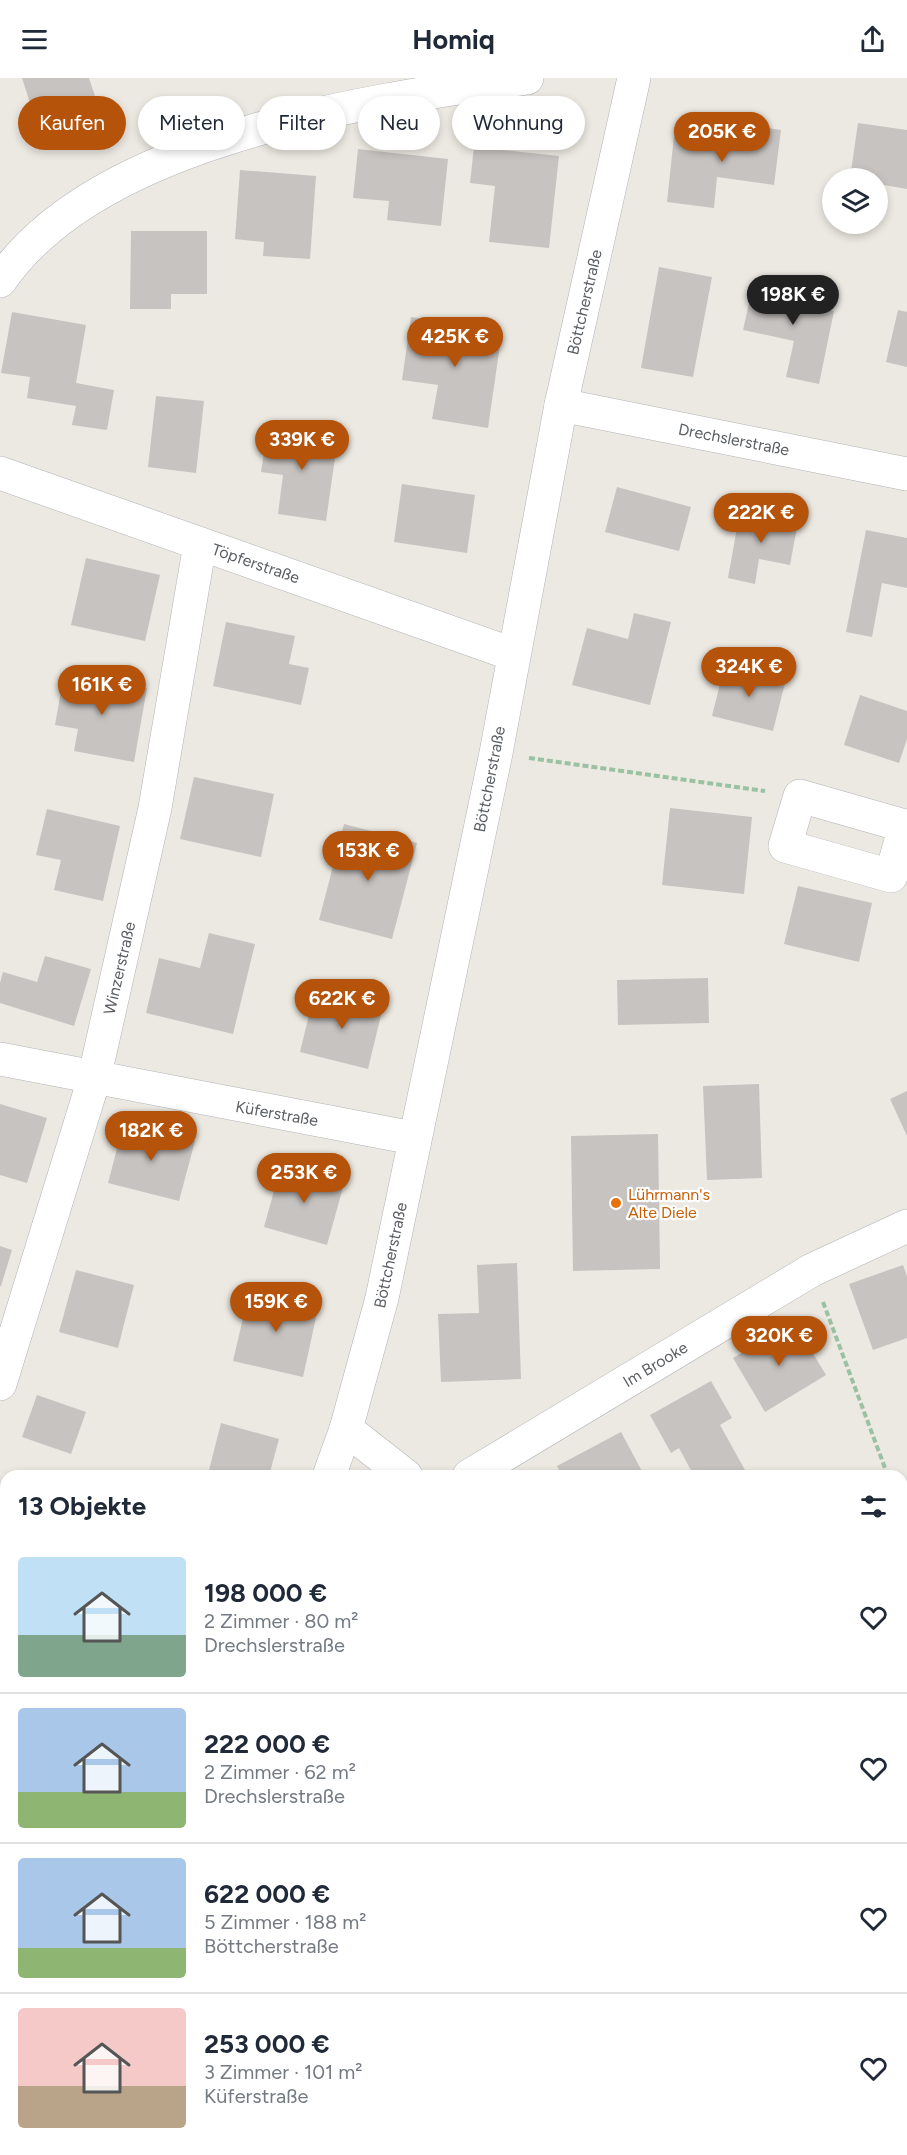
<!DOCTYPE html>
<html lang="de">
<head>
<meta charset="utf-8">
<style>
	:root { --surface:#fff; --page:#f6f6f7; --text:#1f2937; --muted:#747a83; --line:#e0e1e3; --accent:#b45309 }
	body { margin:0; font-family:Figtree,sans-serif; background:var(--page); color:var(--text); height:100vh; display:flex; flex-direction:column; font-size:22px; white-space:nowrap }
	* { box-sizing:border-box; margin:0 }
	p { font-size:20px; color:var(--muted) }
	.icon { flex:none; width:33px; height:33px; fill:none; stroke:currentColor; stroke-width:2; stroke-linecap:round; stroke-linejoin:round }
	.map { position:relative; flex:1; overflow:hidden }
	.details { position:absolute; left:0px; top:1392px; width:908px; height:686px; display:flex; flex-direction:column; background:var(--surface); border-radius:18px 18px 0 0; box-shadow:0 3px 9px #0003 }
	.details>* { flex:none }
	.hud { position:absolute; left:18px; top:18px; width:600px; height:54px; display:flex; gap:12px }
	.buttons { position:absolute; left:822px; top:90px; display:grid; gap:12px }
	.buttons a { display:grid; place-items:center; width:66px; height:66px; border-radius:50%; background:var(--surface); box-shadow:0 3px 9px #0003; font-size:30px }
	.price { position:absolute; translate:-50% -51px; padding:0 14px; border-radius:21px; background:var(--accent); color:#fff; font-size:20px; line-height:39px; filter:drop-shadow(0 2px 3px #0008) }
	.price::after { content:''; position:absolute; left:50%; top:36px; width:18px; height:14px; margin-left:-9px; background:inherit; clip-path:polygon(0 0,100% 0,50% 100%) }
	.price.selected { background:#222; color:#fff }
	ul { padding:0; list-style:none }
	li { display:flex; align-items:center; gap:18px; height:150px; padding:0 18px }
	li+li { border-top:2px solid var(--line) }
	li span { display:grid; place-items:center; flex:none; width:168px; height:120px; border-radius:6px; color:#555 }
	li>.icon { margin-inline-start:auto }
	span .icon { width:72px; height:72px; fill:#fffc; stroke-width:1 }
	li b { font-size:26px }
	h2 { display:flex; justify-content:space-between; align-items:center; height:72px; padding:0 18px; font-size:26px }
	.tag { padding:0 21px; border-radius:27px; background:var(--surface); box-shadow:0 3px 9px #0003; font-size:21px; line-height:54px }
	.tag.selected { background:var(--accent); color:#fff }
	header { display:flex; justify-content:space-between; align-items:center; height:78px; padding:0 18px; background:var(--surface); font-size:27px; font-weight:700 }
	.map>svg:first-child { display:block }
	.green { fill:#c3e2c0 }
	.building { fill:#c7c3c0 }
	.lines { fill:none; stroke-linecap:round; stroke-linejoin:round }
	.street-casing { stroke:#b0b3b6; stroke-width:34 }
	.path { stroke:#9ac2a2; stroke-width:4; stroke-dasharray:6 3; stroke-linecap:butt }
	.street { stroke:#fff; stroke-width:33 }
	.food-dot { fill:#e8710a; stroke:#fff; stroke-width:2 }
	.labels { text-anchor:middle; stroke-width:4.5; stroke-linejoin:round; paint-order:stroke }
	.street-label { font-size:16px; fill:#5a5e62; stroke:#fff }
	.food-label { font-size:16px; fill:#c56008; stroke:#fff; text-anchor:start }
</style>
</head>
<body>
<header><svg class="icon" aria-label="menu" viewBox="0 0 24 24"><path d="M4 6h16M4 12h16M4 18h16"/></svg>Homiq<svg class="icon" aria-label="share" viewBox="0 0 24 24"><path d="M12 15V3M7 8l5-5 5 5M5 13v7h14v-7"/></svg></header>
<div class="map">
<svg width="907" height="2077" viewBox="0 0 907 2077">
	<rect width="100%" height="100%" fill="#ece9e2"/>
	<polygon class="green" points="907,1432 907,1685 902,1684 902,1434"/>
	<g class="building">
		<polygon points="22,0 89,0 102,39 41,59"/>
		<polygon points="724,44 781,52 774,107 717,99 714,130 667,124 674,58 721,64"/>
		<polygon points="858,45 907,52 907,111 878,106 878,100 850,100"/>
		<polygon points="474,69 559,78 549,170 489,164 495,108 470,105"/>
		<polygon points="358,71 448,81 441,148 387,142 389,123 353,120"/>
		<polygon points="240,92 316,98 310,181 263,178 264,164 235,161"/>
		<polygon points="131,153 207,153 207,216 171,216 171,231 130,231"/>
		<polygon points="659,189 712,199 693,299 641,290"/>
		<polygon points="754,203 832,220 830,232 834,233 819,306 786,299 794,263 743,252"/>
		<polygon points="898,232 907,234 907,289 886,284"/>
		<polygon points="12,234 86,247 76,305 114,312 107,352 72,347 76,328 27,320 30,299 1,295"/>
		<polygon points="411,239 502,253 488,350 432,341 438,307 402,302"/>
		<polygon points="156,318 204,323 196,395 148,389"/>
		<polygon points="268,349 338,359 326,443 278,436 283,397 261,394"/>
		<polygon points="402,406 475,417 467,475 394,464"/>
		<polygon points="617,409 691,429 679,473 605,454"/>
		<polygon points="740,433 798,444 790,487 759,481 755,506 728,500"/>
		<polygon points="866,452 907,460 907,510 882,505 872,559 846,554"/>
		<polygon points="86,480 160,497 145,563 71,547"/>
		<polygon points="634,535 671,544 650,627 572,607 587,550 628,561"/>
		<polygon points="226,544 295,558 289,586 309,590 301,627 213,608"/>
		<polygon points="725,586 786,601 773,653 712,638"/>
		<polygon points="64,596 147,610 134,684 74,673 78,651 55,647"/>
		<polygon points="860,617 907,633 907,661 899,685 844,667"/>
		<polygon points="194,699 274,716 261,779 180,761"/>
		<polygon points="670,730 752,739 744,816 662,807"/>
		<polygon points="47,731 120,748 103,823 54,812 61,782 36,777"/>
		<polygon points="344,746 417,765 392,861 319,842"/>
		<polygon points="798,808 872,825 859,884 784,866"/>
		<polygon points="209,855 255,866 233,956 146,935 159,880 200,890"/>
		<polygon points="45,878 91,891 74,948 0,925 0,905 3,894 37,904"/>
		<polygon points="708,900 709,945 618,947 617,902"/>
		<polygon points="315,912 383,929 368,991 300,974"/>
		<polygon points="759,1006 762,1100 707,1102 703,1008"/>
		<polygon points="907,1013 907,1058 890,1021"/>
		<polygon points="0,1026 47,1040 27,1105 0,1097"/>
		<polygon points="124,1044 195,1063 179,1123 108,1105"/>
		<polygon points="658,1056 660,1191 573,1193 571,1058"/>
		<polygon points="282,1084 345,1102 327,1167 264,1149"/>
		<polygon points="0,1168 12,1172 1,1208 0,1208"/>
		<polygon points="517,1185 521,1301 441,1304 438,1236 479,1235 477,1187"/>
		<polygon points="903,1187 907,1198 907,1260 873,1272 849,1206"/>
		<polygon points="76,1192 134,1207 118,1270 59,1254"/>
		<polygon points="250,1210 319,1226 303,1299 233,1283"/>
		<polygon points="794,1244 826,1297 765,1334 733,1280"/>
		<polygon points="711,1303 732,1340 720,1347 745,1392 735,1398 694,1398 679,1370 671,1375 650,1337"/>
		<polygon points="37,1317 86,1334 71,1376 22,1359"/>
		<polygon points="221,1345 279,1361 269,1398 208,1396"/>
		<polygon points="621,1354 644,1397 562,1398 557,1388"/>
		<polygon points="0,1469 6,1471 6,1532 0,1530"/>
		<polygon points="6,1931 6,1983 3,1985 0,1981 0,1934"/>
	</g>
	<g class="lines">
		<defs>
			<g id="street">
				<path d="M0,203C98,60 366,23 527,0"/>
				<polyline points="561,327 907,396"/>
				<polyline points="0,395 512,576"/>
				<polygon points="800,718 905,748 891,798 785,768"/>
				<polyline points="0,981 413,1060"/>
				<polyline points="0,1306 94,1001 155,730 200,466"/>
				<polyline points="346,1351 406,1398"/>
				<polyline points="329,1398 346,1351 382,1220 496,675 561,327 634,0"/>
				<polyline points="469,1398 812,1192 907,1148"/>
				<polyline points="0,1658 6,1664"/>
				<polyline points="0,1783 6,1778"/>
			</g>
		</defs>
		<use href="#street" class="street-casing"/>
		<g class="path">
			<polyline points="529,680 765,713"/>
			<polyline points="823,1224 888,1398"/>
			<polyline points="902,1435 907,1450"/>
			<polyline points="338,2072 339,2077"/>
		</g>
		<use href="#street" class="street"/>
	</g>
	<circle class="food-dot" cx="616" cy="1125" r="6"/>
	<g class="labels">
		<g class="street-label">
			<text transform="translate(584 224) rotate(-77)" y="6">Böttcherstraße</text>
			<text transform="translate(734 361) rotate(11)" y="6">Drechslerstraße</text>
			<text transform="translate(256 485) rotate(19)" y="6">Töpferstraße</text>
			<text transform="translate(489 701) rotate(-79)" y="6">Böttcherstraße</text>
			<text transform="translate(119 890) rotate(-77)" y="6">Winzerstraße</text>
			<text transform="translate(277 1035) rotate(10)" y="6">Küferstraße</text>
			<text transform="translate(390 1177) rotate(-78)" y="6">Böttcherstraße</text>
			<text transform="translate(655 1286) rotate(-31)" y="6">Im Brooke</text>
		</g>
		<g class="food-label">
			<text x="628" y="1122">Lührmann's<tspan x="628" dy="18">Alte Diele</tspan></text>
		</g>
	</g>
</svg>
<div class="buttons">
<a><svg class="icon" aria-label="layers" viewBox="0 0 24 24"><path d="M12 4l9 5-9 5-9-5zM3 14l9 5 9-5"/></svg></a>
</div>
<b class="price" style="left:722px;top:85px">205K €</b>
<b class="price selected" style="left:793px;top:248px">198K €</b>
<b class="price" style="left:455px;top:290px">425K €</b>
<b class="price" style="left:302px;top:393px">339K €</b>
<b class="price" style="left:761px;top:466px">222K €</b>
<b class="price" style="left:749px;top:620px">324K €</b>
<b class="price" style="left:102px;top:638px">161K €</b>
<b class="price" style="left:368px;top:804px">153K €</b>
<b class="price" style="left:342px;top:952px">622K €</b>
<b class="price" style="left:151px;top:1084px">182K €</b>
<b class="price" style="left:304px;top:1126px">253K €</b>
<b class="price" style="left:276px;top:1255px">159K €</b>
<b class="price" style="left:779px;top:1289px">320K €</b>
<div class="hud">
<a class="tag selected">Kaufen</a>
<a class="tag">Mieten</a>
<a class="tag">Filter</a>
<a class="tag">Neu</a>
<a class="tag">Wohnung</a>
</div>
<section class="details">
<h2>13 Objekte<svg class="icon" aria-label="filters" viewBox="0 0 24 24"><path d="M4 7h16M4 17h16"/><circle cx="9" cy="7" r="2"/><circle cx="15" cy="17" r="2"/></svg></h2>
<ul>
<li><span style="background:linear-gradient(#bfe0f5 65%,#7fa58c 0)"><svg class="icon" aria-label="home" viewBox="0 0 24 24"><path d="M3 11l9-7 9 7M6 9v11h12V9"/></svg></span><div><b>198 000 €</b><p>2 Zimmer · 80 m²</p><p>Drechslerstraße</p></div><svg class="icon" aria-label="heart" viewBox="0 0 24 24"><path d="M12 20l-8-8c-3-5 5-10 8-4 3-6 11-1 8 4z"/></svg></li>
<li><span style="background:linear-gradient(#a9c7e8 70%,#8fb573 0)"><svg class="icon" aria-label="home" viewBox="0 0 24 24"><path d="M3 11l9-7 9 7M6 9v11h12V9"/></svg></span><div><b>222 000 €</b><p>2 Zimmer · 62 m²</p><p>Drechslerstraße</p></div><svg class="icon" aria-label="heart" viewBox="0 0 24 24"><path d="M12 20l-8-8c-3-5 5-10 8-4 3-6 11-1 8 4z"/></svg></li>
<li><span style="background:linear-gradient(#a9c7e8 75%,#8fb573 0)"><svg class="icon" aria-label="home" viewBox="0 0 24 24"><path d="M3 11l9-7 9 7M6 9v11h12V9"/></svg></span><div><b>622 000 €</b><p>5 Zimmer · 188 m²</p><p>Böttcherstraße</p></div><svg class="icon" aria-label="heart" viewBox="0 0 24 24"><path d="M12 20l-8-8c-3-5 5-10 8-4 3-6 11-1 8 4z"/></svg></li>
<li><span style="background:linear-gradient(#f6c9c9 65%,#b9a48a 0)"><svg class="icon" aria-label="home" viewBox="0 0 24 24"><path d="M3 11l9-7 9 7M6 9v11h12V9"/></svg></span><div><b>253 000 €</b><p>3 Zimmer · 101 m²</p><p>Küferstraße</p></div><svg class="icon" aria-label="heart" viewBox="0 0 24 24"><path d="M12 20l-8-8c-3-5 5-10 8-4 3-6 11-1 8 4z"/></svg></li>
</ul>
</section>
</div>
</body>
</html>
